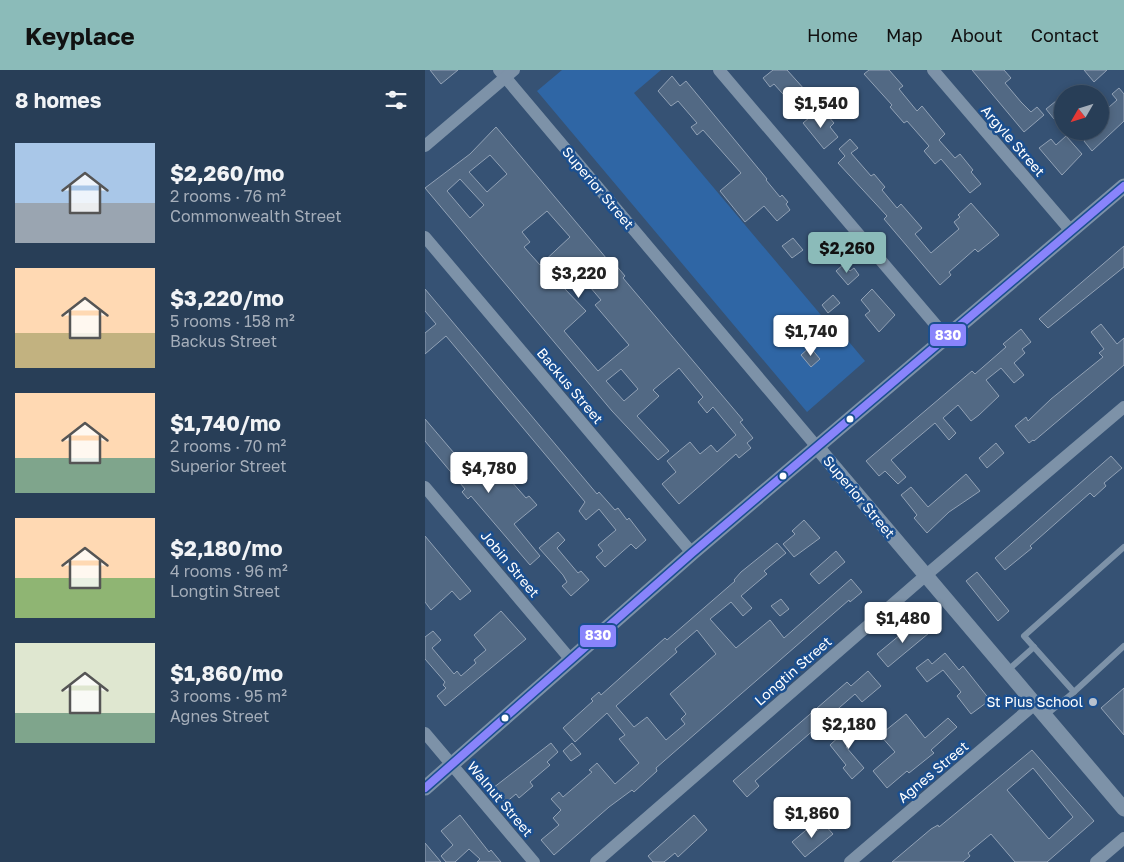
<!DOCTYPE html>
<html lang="en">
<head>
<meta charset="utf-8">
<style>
	:root { --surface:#283e57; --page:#30455d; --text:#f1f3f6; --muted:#a5aeba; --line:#44576d; --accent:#8bbbb9 }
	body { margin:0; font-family:"Golos Text",sans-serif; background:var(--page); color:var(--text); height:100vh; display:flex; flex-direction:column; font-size:19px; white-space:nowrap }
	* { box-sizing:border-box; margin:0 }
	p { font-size:16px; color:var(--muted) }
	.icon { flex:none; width:28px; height:28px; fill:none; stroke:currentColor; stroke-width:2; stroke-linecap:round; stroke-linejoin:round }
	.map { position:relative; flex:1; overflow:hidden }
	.details { display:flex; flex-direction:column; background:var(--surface); width:425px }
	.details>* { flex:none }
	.needle { width:32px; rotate:231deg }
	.buttons { position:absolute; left:629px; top:15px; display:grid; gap:10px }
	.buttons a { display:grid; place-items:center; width:55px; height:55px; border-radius:50%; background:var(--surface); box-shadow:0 2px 8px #0003,0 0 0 1px var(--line); font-size:25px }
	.price { position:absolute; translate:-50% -42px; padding:0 11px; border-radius:5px; background:#fff; color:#222; font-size:16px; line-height:32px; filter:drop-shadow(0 1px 2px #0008) }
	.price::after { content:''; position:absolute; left:50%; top:30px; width:15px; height:11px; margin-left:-8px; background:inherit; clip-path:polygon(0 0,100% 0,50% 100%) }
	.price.on { background:var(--accent); color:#111 }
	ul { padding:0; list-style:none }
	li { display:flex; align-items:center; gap:15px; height:125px; padding:0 15px }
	li span { display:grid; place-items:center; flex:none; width:140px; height:100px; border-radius:0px; color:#555 }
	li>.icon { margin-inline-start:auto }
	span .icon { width:60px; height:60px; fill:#fffc; stroke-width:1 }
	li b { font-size:21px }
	h2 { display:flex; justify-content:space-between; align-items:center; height:60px; padding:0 15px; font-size:21px }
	header { display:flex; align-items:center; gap:30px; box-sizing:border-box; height:70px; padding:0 25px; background:var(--accent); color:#111 }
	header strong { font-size:24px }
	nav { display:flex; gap:28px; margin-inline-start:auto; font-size:18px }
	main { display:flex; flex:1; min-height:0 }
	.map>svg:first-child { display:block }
	.green { fill:#2f66a5 }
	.building { fill:#526984; stroke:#92a2b6; fill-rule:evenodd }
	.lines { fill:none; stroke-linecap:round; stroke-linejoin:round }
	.service { stroke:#7d92a8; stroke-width:6 }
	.minor { stroke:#7d92a8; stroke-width:12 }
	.tertiary { stroke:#7d92a8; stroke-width:15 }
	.bus-1-casing { stroke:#1b4f8f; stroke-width:11 }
	.bus-1 { stroke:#8984fb; stroke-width:8 }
	.bus-dot { fill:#fff; stroke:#1b4f8f; stroke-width:2 }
	.poi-dot { fill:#b9c2ce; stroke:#1b4f8f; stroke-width:2 }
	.labels { text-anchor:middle; stroke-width:5; stroke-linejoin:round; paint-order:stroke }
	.street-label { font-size:14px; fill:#fff; stroke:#1b4f8f }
	.poi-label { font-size:14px; fill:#fff; stroke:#1b4f8f; text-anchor:end }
	.line-badge { stroke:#1b4f8f; stroke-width:2 }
	.badge-label { font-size:14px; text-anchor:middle; font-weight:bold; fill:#fff }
</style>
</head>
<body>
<header>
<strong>Keyplace</strong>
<nav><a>Home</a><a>Map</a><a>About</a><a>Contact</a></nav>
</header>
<main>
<section class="details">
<h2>8 homes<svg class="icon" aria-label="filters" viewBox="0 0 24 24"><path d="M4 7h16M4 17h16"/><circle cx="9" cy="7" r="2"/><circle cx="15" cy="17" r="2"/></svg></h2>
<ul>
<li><span style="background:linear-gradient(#a9c7e8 60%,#9aa5b1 0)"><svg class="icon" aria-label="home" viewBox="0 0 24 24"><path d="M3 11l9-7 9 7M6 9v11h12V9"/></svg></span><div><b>$2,260/mo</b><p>2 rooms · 76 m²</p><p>Commonwealth Street</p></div></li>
<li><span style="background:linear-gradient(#ffd9b3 65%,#c2b280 0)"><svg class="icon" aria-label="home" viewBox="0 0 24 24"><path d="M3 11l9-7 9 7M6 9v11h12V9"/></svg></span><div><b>$3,220/mo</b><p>5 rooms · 158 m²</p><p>Backus Street</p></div></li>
<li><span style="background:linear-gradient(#ffd9b3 65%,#7fa58c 0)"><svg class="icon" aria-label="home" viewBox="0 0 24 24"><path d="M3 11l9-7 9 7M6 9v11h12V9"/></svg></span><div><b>$1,740/mo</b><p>2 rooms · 70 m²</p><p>Superior Street</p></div></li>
<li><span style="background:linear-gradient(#ffd9b3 60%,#8fb573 0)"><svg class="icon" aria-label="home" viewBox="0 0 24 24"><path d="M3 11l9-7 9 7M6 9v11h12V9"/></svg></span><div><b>$2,180/mo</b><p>4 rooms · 96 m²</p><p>Longtin Street</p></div></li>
<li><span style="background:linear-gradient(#dfe7d0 70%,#7fa58c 0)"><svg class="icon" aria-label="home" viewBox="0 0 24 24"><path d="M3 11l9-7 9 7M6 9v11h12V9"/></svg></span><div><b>$1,860/mo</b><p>3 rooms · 95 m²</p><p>Agnes Street</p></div></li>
</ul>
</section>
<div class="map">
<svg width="699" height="792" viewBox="0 0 699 792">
	<rect width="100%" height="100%" fill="#365274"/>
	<polygon class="green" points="137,0 236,0 209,23 401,251 404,248 440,291 382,342 112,21"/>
	<g class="building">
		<polygon points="5,0 33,0 16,14"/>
		<polygon points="348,0 362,0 380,20 366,33 349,14 345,17 338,8"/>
		<polygon points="444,0 464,0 478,16 474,19 492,41 497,36 520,64 514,70 530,88 535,84 548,100 546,102 556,114 545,123 516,89 510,94 499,81 504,76 482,51 479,53 465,37 467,35 439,4"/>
		<polygon points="547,0 579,0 586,8 580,13 596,32 606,42 612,37 619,45 599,62"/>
		<polygon points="659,0 682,0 669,12"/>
		<polygon points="247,6 255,16 261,11 342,109 341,110 355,127 357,125 363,132 361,134 365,140 352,151 339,136 320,152 295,121 316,103 278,60 272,65 266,57 272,53 253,31 246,36 233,21"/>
		<polygon points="694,18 699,24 699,51 667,81 659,71 670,61 675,61 675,45 692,30 687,24"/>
		<polygon points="631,31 638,38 638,42 629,49 621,39"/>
		<polygon points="391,42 397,49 402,45 409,53 405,57 413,67 399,79 378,53"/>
		<path d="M71,57L187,195L189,193L200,206L198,208L318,350L315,352L328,368L322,373L326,378L314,388L311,384L254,434L237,414L251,402L242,391L265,372L275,384L286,375L292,382L311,365L288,337L282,343L273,332L278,327L254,298L228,320L234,326L212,346L244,381L233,390L187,341L0,118L45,84ZM65,85L82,104L62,122L44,102ZM35,109L59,135L45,148L22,121ZM122,141L145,167L115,195L99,177L105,172L97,162ZM154,204L176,230L170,235L204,275L173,301L139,261L161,241L138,217ZM196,299L213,319L199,331L181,311Z"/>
		<polygon points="641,66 657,84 637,105 614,78 626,69 631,75"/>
		<polygon points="425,69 433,78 426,83 446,106 449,104 460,117 457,120 472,138 476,134 497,158 490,164 506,183 534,159 529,152 535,147 533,145 546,133 574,165 553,182 550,179 524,202 526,205 515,215 459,149 462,146 413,93 420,86 414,79"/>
		<polygon points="368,168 378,180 367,188 357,176"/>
		<polygon points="699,176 699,197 623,258 614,249"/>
		<polygon points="419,194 425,201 429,198 434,205 423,215 411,201"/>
		<polygon points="0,219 172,424 174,422 190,440 193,438 202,450 204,448 221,470 211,479 206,474 180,497 171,487 178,481 173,475 191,460 174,439 161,450 154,441 160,432 21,266 0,284 0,263 11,254 0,241"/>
		<polygon points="447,219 470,245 454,262 440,245 445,241 436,230"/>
		<polygon points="408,225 415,233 403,243 397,235"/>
		<polygon points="676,254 692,274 699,268 699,295 609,371 608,370 604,373 590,356 601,347 603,351 626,329 678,287 674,283 679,279 666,262"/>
		<polygon points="596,259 606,272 597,279 600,283 589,293 599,305 589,313 576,298 561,310 574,326 554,345 546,351 533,335 518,348 531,363 524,370 510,353 466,390 481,407 473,414 460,401 454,406 441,391 547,301 550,304 581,277 578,274"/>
		<polygon points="385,277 395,289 386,297 376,285"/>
		<polygon points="0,349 46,403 52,397 58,404 73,391 80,400 78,402 101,428 104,426 112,435 89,454 115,486 105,495 46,426 43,429 37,422 40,419 0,371"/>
		<polygon points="571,373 579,383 562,398 554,388"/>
		<polygon points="686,386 697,398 679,413 681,416 669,427 665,423 605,476 607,478 580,500 570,488"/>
		<polygon points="541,404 555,421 524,442 502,463 489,448 492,445 476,425 486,417 503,437"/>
		<polygon points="379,450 395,468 369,487 358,474 370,464 367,461"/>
		<polygon points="133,462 140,470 132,478 153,503 156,501 164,510 146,526 137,516 142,512 138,505 114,478"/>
		<polygon points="0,466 46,521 35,530 27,521 6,540 0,532"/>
		<path d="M352,473L361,483L339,501L342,504L316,526L327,538L318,546L306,532L285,549L311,578L345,550L359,568L426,509L437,522L425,532L424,530L247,684L231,698L232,701L209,722L207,720L184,737L129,785L116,770L134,755L128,748L136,740L126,729L134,722L138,727L167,702L164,700L172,693L190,714L214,693L194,669L200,665L182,643L150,672L138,658L168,631L166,629L174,622L176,625L240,568L242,570L310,511L309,510L316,502ZM272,560L291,584L245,624L261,644L256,649L260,654L241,670L222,647L209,657L191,636L252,582L250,579Z"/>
		<polygon points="411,481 420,492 394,514 385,504"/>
		<polygon points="552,502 584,541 573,551 541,511"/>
		<polygon points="356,529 364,539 355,546 346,536"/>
		<polygon points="76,541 101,569 20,636 12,626 21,618 18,615 20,612 0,589 0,567 8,561 16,570 7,578 29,604 32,601 36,606 51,593 49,590 61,580 49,565"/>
		<polygon points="493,550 504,563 463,597 452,584"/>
		<polygon points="520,583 534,600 538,596 565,630 546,644 532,626 536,622 518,600 502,612 491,598 503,589 507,594"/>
		<polygon points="443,601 456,616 437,632 430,624 330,711 334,716 322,727 308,711 422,612 426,616"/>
		<polygon points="699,618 699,665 676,638"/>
		<polygon points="481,644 500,668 523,648 532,657 506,680 509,683 484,703 482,701 462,718 448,701 470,682 455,665"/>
		<polygon points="430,652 439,662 421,677 439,698 427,709 418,698 421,695 405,675"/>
		<polygon points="126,673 133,682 122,692 125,695 105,712 108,716 94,728 91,724 80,733 68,718"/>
		<polygon points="147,673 156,684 146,691 138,681"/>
		<path d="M607,680L669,751L622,792H590L566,764L543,783L545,786L538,792H467L506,759L513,755L514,757L531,743ZM608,698L648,747L624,769L582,720Z"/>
		<polygon points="35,745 64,782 66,780 76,792 52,792 55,789 44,779 30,792 21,792 16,786 28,775 16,761"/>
		<polygon points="269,745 282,760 253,787 250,783 239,792 228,792 223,786"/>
		<polygon points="399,754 408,764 380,787 367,772 387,755 392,761"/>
		<polygon points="0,773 16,792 0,792"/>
	</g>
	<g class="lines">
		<g class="service">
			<polyline points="699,477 599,566 649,622 699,576"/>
			<polyline points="583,600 609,577"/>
			<polyline points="621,645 649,622"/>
		</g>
		<g class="minor">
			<polyline points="74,0 392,377"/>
			<polyline points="294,0 521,267"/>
			<polyline points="508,0 646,161"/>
			<polyline points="0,76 89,0"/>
			<polyline points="0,167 267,483"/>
			<polyline points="0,417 146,590"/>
			<polyline points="0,663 109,792"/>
			<polyline points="171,792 500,506 699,337"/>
			<polyline points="425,792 610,634"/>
			<polyline points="671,792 699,768"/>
		</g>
		<g class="tertiary">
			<polyline points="392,377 699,739"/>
			<polyline points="0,718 267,483 699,116"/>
		</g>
		<defs>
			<polyline id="bus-1" points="0,718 267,483 699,116"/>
		</defs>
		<use href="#bus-1" class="bus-1-casing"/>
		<use href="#bus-1" class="bus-1"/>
	</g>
	<g class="bus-dot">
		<circle cx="425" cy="349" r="4.5"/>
		<circle cx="358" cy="406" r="4.5"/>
		<circle cx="80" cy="648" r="4.5"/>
	</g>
	<circle class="poi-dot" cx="668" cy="632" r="5"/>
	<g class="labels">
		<g class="street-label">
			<text transform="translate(588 71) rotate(49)" y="5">Argyle Street</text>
			<text transform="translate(173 118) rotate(50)" y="5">Superior Street</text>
			<text transform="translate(145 316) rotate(50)" y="5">Backus Street</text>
			<text transform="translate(434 427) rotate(50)" y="5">Superior Street</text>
			<text transform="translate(85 494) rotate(50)" y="5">Jobin Street</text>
			<text transform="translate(368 601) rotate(-41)" y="5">Longtin Street</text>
			<text transform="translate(508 702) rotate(-40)" y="5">Agnes Street</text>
			<text transform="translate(75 729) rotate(50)" y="5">Walnut Street</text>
		</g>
		<g class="poi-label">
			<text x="658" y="637">St Pius School</text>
		</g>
	</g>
	<g class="line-badge">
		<rect x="504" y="253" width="38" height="24" rx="5" fill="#8984fb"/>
		<rect x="154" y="554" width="38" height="24" rx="5" fill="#8984fb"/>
	</g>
	<g class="badge-label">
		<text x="523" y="270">830</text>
		<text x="173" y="570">830</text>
	</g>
</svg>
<div class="buttons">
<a><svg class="needle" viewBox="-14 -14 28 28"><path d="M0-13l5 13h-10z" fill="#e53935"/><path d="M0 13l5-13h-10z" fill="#a5aeba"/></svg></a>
</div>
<b class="price" style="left:396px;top:59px">$1,540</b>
<b class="price on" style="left:422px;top:204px">$2,260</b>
<b class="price" style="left:154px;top:229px">$3,220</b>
<b class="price" style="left:386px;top:287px">$1,740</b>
<b class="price" style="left:64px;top:424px">$4,780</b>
<b class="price" style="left:478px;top:574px">$1,480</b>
<b class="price" style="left:424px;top:680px">$2,180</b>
<b class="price" style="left:387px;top:769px">$1,860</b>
</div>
</main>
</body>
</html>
